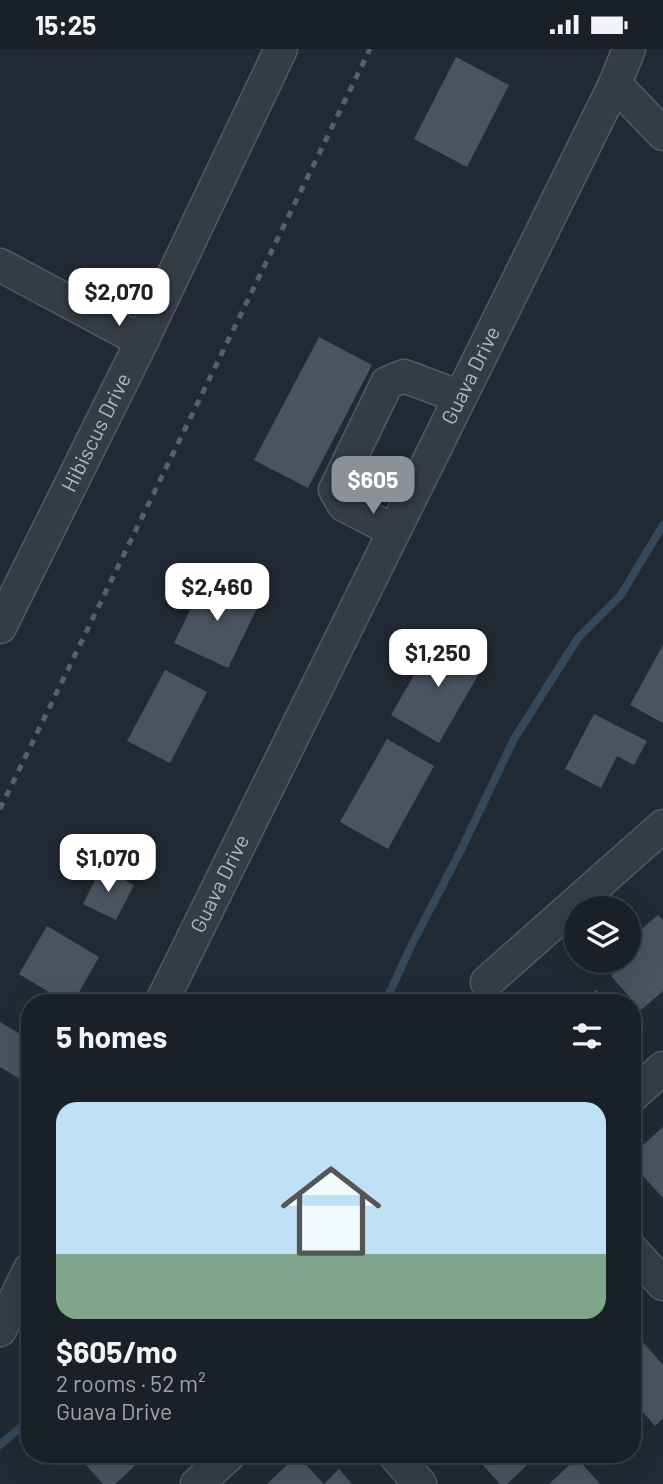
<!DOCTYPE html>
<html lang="en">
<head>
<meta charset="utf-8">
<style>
	:root { --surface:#192027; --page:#22282f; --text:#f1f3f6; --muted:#9fa3a7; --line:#373e44; --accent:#8c9099 }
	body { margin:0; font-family:Barlow,sans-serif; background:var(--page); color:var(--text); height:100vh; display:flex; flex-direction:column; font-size:26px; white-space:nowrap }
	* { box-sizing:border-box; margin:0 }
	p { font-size:23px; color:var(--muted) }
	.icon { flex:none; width:38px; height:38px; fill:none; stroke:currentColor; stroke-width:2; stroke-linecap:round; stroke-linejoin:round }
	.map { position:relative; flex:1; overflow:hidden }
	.sheet { position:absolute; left:21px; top:945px; width:620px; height:469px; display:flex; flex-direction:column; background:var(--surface); border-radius:28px; box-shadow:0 7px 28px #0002,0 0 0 2px var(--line) }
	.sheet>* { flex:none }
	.buttons { position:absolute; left:564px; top:847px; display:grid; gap:14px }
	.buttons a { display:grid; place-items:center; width:77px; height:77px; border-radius:50%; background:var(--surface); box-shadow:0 7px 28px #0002,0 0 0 2px var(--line); font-size:35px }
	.price { position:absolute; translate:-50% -60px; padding:0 16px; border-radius:14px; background:#fff; color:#222; font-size:23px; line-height:46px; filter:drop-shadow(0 2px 4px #0008) }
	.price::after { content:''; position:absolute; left:50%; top:42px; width:21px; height:16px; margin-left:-10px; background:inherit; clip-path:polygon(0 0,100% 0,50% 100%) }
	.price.current { background:var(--accent); color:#fff }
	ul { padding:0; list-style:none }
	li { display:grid; align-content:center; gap:14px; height:371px; padding:0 35px }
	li+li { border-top:2px solid var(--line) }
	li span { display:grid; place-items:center; height:217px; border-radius:21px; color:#555 }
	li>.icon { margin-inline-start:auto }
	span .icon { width:126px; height:126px; fill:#fffc; stroke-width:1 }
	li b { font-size:30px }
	h2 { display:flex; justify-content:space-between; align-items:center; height:84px; padding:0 35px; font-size:30px }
	.status { display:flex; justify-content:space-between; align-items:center; height:49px; padding:0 35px; background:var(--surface); direction:ltr }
	.status svg { height:19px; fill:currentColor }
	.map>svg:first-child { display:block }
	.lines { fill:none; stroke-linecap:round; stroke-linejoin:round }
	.stream { stroke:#36475a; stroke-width:8 }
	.building { fill:#495460 }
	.minor-casing { stroke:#525a63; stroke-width:35 }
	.minor { stroke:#343c45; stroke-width:32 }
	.rail { stroke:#56606c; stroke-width:5; stroke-dasharray:7 7; stroke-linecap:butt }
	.labels { text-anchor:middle; stroke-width:7; stroke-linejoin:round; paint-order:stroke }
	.street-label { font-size:21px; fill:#aeb7c2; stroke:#1a212a }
</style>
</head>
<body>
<div class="status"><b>15:25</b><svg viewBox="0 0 49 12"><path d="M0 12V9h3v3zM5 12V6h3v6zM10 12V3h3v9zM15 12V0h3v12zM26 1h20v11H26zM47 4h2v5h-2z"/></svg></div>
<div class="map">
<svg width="663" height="1435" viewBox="0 0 663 1435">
	<rect width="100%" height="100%" fill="#212a34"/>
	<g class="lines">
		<g class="stream">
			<polyline points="385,954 410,899 461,801 514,690 578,589 621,546 663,476"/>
			<polyline points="0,1396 30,1370"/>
		</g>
	</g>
	<g class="building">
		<polygon points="456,8 509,36 467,118 414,90"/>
		<polygon points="319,288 372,316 308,439 254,411"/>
		<polygon points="206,528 259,555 228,619 174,594"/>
		<polygon points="437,586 485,614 439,694 391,666"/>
		<polygon points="663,596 663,674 630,656"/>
		<polygon points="165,621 207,643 170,714 127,692"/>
		<polygon points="594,665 647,692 634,716 617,707 601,739 565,720"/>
		<polygon points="387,690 434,717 388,800 340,773"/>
		<polygon points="101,819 134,836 116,871 83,855"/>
		<polygon points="658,866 663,871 663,942 641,961 611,927 623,915 620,912 628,912 628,892"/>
		<polygon points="47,877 99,908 73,954 67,954 19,925"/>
		<polygon points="596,941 607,954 559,954 573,942 583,953"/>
		<polygon points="0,973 30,991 30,1036 0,1018"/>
		<polygon points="663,1078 663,1149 632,1115 632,1106"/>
		<polygon points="632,1281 663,1316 663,1369 655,1377 643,1363 632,1374"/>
		<polygon points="76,1405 148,1405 115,1435 103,1435"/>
		<polygon points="489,1405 539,1405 507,1435 500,1435 480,1413"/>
		<polygon points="297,1406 324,1435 339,1420 352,1435 267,1435"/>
		<polygon points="577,1409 600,1435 549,1435"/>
	</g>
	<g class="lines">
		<defs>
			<g id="minor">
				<polyline points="615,35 663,85"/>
				<polyline points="0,216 142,292"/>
				<polyline points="394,482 344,456 335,441 387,334 404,327 460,348"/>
				<path id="s1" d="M0,578L142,292L281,0"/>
				<polyline points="487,933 663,777"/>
				<path id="s2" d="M161,954L615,35L629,0"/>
				<polyline points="632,1047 663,1019"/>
				<polyline points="632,1201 663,1235"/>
				<polyline points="0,1281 30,1220"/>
				<polyline points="394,1405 420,1435"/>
				<polyline points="197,1435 230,1405"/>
			</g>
		</defs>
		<use href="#minor" class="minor-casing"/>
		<use href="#minor" class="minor"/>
		<polyline class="rail" points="0,760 370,0"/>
	</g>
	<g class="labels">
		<g class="street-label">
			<text dy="7" stroke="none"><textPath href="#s2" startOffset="700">Guava Drive</textPath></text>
			<text dy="7" stroke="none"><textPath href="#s1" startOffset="217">Hibiscus Drive</textPath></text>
			<text dy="7" stroke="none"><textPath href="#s2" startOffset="133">Guava Drive</textPath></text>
		</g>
	</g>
</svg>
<div class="buttons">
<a><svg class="icon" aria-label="layers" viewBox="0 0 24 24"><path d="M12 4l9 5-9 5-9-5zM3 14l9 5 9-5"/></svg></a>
</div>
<b class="price" style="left:119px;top:279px">$2,070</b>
<b class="price current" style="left:373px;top:467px">$605</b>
<b class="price" style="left:217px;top:574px">$2,460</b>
<b class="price" style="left:438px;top:640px">$1,250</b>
<b class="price" style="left:108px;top:845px">$1,070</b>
<section class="sheet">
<h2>5 homes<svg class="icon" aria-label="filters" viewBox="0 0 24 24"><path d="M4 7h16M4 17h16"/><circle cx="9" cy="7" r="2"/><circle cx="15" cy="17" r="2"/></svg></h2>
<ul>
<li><span style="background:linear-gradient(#bfe0f5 70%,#7fa58c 0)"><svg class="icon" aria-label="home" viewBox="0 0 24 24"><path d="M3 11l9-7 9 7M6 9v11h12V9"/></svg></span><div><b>$605/mo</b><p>2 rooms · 52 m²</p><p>Guava Drive</p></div></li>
</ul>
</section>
</div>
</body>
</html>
